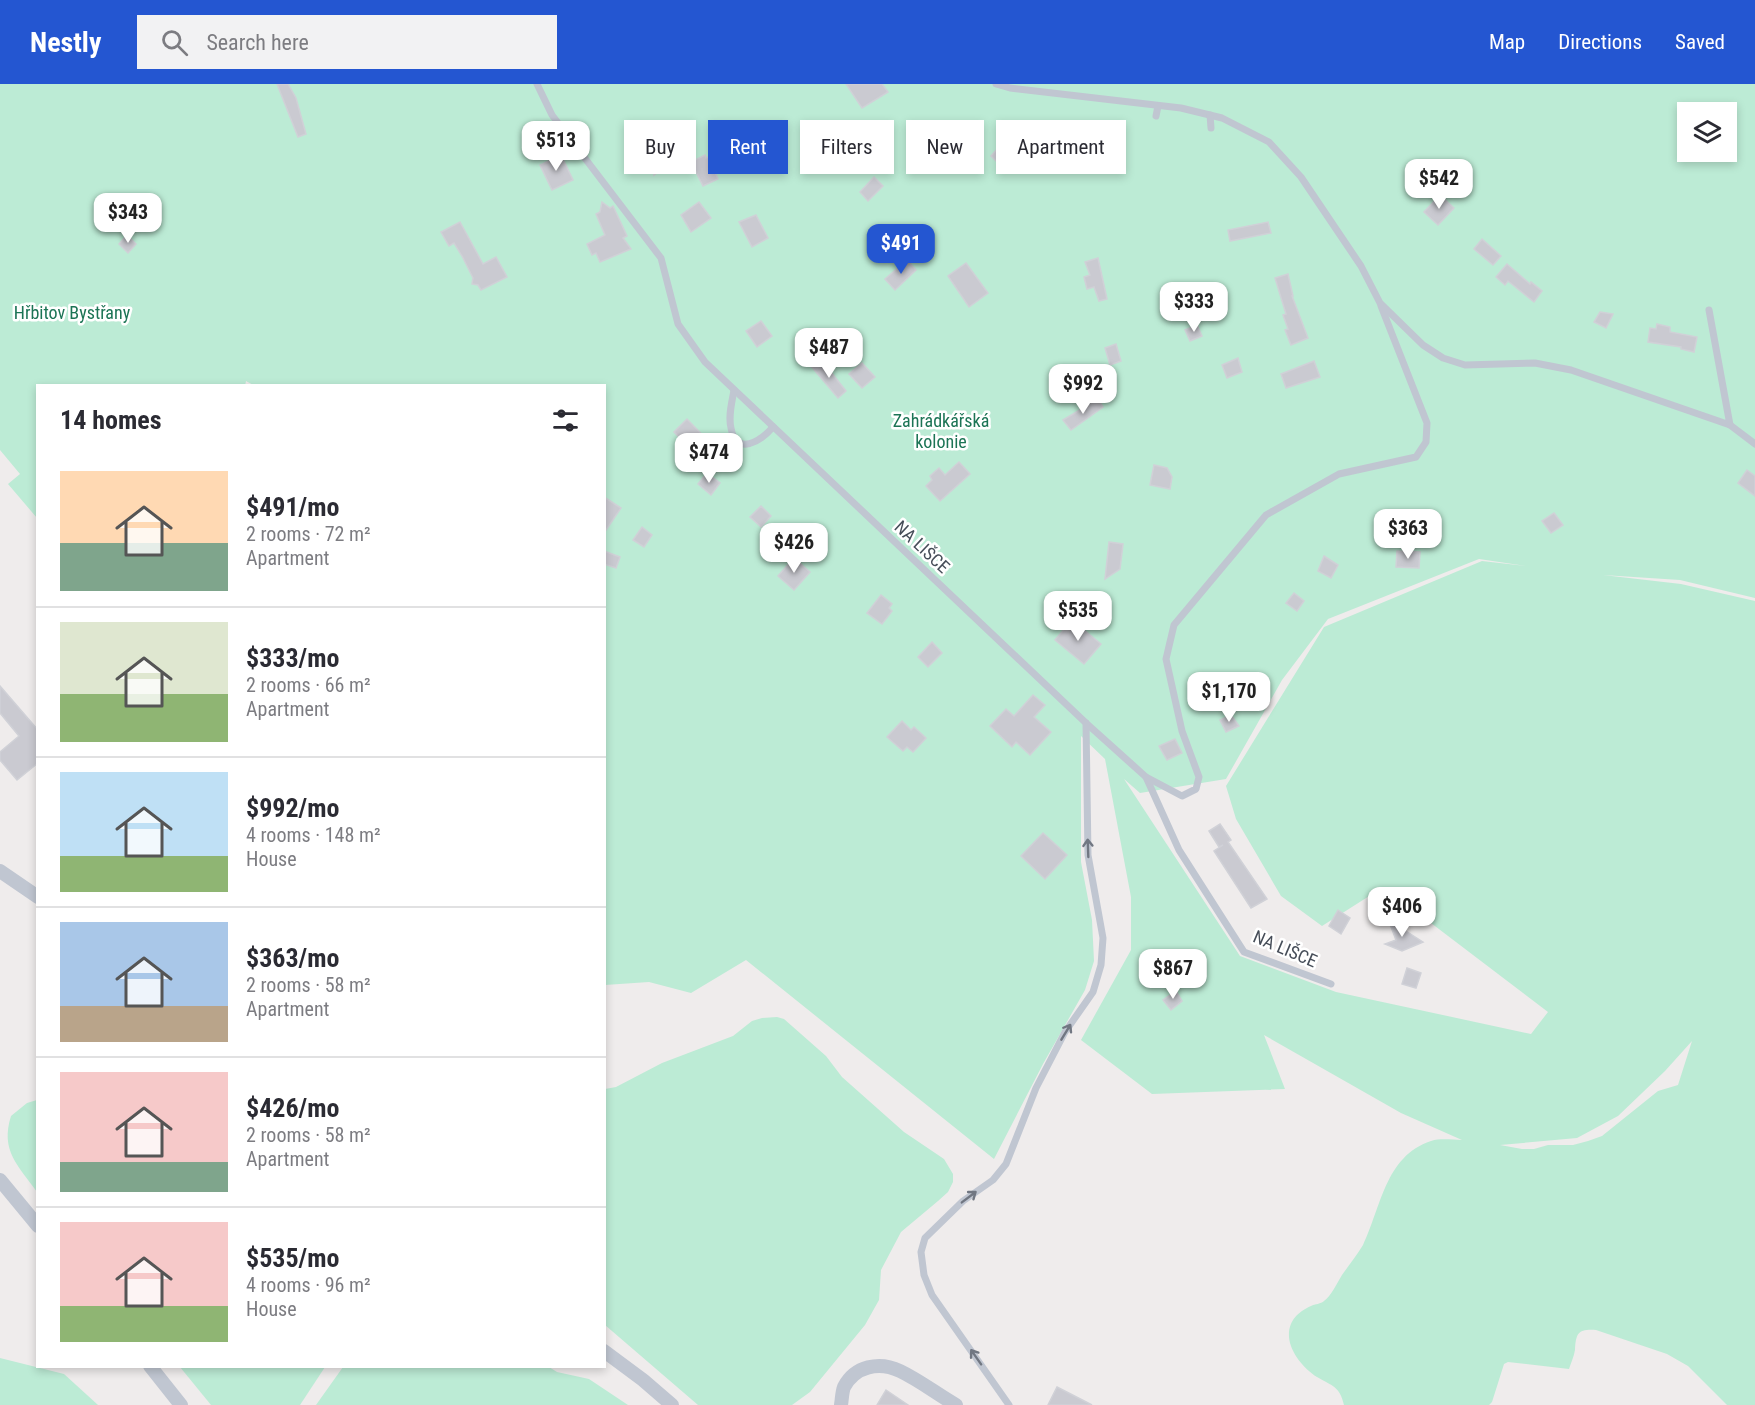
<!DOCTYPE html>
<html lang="en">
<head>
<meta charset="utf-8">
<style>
	:root { --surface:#fff; --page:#f2f2f3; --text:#2b2b33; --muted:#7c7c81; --line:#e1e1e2; --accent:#2456d1 }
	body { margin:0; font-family:"Roboto Condensed",sans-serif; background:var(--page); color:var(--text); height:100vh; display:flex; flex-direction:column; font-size:22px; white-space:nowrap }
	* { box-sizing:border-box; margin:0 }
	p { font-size:20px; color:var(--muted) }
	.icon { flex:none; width:33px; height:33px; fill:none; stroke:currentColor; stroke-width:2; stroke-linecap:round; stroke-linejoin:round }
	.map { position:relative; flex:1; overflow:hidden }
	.panel { position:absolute; left:36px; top:300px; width:570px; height:984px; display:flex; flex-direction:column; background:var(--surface); border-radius:0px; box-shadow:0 3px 9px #0003 }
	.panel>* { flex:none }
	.guide { position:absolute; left:624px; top:36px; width:570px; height:54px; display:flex; gap:12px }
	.buttons { position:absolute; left:1677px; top:18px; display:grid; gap:12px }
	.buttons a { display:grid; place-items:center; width:60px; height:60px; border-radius:0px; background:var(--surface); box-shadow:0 3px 9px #0003; font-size:30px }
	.price { position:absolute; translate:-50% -51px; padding:0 14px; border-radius:12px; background:#fff; color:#222; font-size:20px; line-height:39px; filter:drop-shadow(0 2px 3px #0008) }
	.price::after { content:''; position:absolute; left:50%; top:36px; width:18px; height:14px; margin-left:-9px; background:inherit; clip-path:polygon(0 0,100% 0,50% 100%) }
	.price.selected { background:var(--accent); color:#fff }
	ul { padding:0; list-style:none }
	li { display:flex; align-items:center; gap:18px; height:150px; padding:0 24px }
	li+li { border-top:2px solid var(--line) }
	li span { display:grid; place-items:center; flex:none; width:168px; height:120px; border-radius:0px; color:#555 }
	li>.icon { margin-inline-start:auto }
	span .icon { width:72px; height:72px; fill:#fffc; stroke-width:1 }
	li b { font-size:26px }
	h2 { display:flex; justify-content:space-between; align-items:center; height:72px; padding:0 24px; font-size:26px }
	.tag { padding:0 21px; border-radius:0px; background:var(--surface); box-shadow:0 3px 9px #0003; font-size:21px; line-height:54px }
	.tag.selected { background:var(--accent); color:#fff }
	header { display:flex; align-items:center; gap:36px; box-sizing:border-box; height:84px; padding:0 30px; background:var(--accent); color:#fff }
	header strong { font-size:28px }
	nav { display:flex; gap:33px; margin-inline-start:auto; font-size:21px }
	.search { width:420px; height:54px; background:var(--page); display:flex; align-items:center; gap:15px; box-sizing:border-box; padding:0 21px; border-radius:0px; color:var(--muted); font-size:22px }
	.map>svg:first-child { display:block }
	.green { fill:#bcebd5; fill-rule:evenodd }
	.building { fill:#cacad1; stroke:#d0d1d7; stroke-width:1.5 }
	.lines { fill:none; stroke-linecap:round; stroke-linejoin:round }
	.service { stroke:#c0c6d1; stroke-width:7 }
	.minor { stroke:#c0c6d1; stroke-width:14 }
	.oneway { stroke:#717782 }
	.labels { text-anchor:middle; stroke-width:5; stroke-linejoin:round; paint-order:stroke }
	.park-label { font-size:18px; fill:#1c7455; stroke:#fff }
	.street-label { font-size:18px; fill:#464d58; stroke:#fff }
</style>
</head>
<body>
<header>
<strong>Nestly</strong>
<div class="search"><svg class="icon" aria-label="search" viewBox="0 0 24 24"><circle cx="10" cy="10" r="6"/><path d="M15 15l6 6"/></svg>Search here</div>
<nav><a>Map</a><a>Directions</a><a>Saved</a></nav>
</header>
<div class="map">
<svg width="1755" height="1321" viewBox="0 0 1755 1321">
	<rect width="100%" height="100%" fill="#efecec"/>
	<g class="green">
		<path d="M0,0H1755V514L1680,496L1603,491L1681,500L1755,517V1321H1727L1688,1282L1667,1270L1596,1246C1578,1245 1576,1249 1575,1266C1574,1272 1571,1279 1569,1285L1508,1278L1504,1280L1492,1318L1489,1321H1344C1340,1302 1332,1302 1317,1293C1304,1285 1290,1268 1289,1253C1288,1237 1298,1228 1311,1222C1315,1220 1321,1220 1324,1217C1331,1212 1337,1199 1342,1191C1349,1181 1357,1171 1363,1161C1381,1124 1385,1072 1431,1057C1441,1054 1452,1056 1462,1056L1401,1029L1264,951L1285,1005L1152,1010L1081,956L1131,866V813L1105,675L1081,652V778L1092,836L1094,877L1085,906L1043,980L994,1075L746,876L691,909L649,898L605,901L604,302H255L246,297L245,302H38L37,434L8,400L20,390L0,366ZM1688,28H1726V68H1688ZM1479,475L1526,482L1482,477L1324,543L1226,702L1236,735L1281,812L1322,842L1374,809L1427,836L1548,928L1531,950L1336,908L1240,872L1124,695L1140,709L1226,695L1282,596L1328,535ZM1692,957L1678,1001L1658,1007L1602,1052L1588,1057L1573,1061H1548L1534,1065H1522L1500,1061L1577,1054L1618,1032L1665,987Z"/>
		<polygon points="762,934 777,933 784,935 826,972 842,993 904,1048 944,1075 953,1090 953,1098 948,1108 938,1117 901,1148 881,1186 879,1216 865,1241 810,1308 792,1321 698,1321 605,1241 605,1005 616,1003 662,979 733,952 752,937"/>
		<path d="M37,1016H38L37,1108C18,1081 0,1067 11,1032L27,1019Z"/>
		<polygon points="0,1274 64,1290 98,1321 0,1321"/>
		<polygon points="180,1283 325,1283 300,1321 211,1321"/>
		<polygon points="343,1283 549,1283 557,1288 589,1295 628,1321 316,1321"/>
	</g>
	<g class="building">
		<polygon points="277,0 288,0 296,14 306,50 298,53"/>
		<polygon points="846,0 882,0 888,8 862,24"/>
		<polygon points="676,50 683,59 682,64 689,75 675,86 670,79 654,91 659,63"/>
		<polygon points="999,63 1009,73 1001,82 991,72"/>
		<polygon points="561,71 573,96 552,106 540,81"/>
		<polygon points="705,71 706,74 708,73 718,95 703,102 691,78"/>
		<polygon points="874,93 883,102 868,117 860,108"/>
		<polygon points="1440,111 1454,124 1438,141 1424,128"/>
		<polygon points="602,118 610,124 613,122 627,152 623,154 631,165 600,178 596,169 592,171 587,160 605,151 596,130 600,128"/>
		<polygon points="699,118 711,134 691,148 681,131"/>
		<polygon points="756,131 768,154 752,163 739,138"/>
		<polygon points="460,138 483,180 496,173 507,193 481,206 478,201 472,200 473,194 462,172 454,159 449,162 441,148"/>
		<polygon points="1268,138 1271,149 1230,157 1228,146"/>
		<polygon points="127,151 136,160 128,169 119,160"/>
		<polygon points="1482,155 1501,172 1493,181 1474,165"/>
		<polygon points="1098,174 1107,215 1099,217 1094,203 1087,205 1084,193 1090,191 1085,178"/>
		<polygon points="907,176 916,186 895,206 885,195"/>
		<polygon points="966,179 988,209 969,223 948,192"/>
		<polygon points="1507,180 1530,200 1531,198 1542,207 1534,218 1508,197 1505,201 1496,193"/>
		<polygon points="1288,190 1293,212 1292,212 1308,254 1291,261 1285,246 1288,245 1283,231 1286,230 1275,194"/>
		<polygon points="1600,228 1613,230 1606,244 1594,238"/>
		<polygon points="761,237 772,252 757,263 746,247"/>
		<polygon points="1657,240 1670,243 1670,248 1697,253 1694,268 1681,265 1681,263 1648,258 1650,244 1656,245"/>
		<polygon points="1197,241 1202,252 1190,257 1185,246"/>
		<polygon points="1116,260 1121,277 1110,281 1105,264"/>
		<polygon points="1238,274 1242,288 1227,294 1222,281"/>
		<polygon points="1314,277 1320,293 1286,304 1281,290"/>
		<polygon points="823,278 846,307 838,314 811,282"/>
		<polygon points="862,279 875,293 862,304 849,290"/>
		<polygon points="1098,315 1103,323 1071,346 1063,336"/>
		<polygon points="687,335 718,367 709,376 692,360 689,363 674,348"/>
		<polygon points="959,378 970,390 940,417 926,402 932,396 930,392 939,384 945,391"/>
		<polygon points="1154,381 1167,384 1172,393 1170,405 1150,401"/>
		<polygon points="1747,386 1755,392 1755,412 1738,399"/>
		<polygon points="707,389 720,399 711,411 698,400"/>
		<polygon points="604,413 621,424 604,449"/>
		<polygon points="761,422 771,432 761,443 750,433"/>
		<polygon points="1554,429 1563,441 1551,449 1542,437"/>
		<polygon points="642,443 652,451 644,463 633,456"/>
		<polygon points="1109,458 1123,460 1120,485 1105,495"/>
		<polygon points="604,467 620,473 616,484 604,480"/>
		<polygon points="1397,467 1420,468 1419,484 1396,483"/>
		<polygon points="1324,472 1338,481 1331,494 1318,487"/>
		<polygon points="794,474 810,488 794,506 778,492"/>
		<polygon points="1294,509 1304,517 1297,527 1286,519"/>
		<polygon points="881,511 892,520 889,524 892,527 882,540 867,529"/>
		<polygon points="1072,536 1101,560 1084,580 1055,556"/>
		<polygon points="932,558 942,569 928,583 918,573"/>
		<polygon points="0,602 38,646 38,679 17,696 0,676 0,668 19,652 0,629"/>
		<polygon points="1033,611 1045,621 1034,633 1051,648 1030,671 1016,658 1012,663 990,642 1006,625 1014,632"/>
		<polygon points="1231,631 1239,642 1226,648 1220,636"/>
		<polygon points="902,637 911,646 914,643 926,654 913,668 907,663 903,667 887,653"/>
		<polygon points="1175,655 1182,669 1167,676 1159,662"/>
		<polygon points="1220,740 1231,756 1228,758 1267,815 1251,824 1214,767 1223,761 1219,763 1209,747"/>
		<polygon points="1043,749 1067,771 1045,795 1021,772"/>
		<polygon points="1338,826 1350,834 1341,850 1329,842"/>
		<polygon points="1388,835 1409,849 1423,858 1402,867 1385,860 1396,856"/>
		<polygon points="1407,884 1421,889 1416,904 1402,900"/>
		<polygon points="1176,907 1182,917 1171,926 1163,916"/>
		<polygon points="1057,1303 1092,1321 1048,1321"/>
		<polygon points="886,1306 908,1321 877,1321"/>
	</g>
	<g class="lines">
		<g class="service">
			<polyline points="537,0 552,31 661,174 678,240 705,278 1086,639 1146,693 1179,766 1244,868 1331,900"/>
			<polyline points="996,0 1010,4 1181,24 1222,34 1269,58 1301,93 1361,182 1380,219 1423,261 1443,274 1465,281 1535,279 1571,286 1730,341 1709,226"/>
			<polyline points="1210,31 1211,44"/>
			<polyline points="1156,32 1158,22"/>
			<path d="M734,306C732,318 728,332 731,344C736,373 761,357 773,343"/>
			<polyline points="1730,341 1755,360"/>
			<polyline points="1146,693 1182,712 1196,705 1199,693 1182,647 1166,575 1174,541 1266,431 1339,390 1416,373 1426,358 1427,339 1381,222"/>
			<polyline points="1009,1321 932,1211 924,1191 921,1168 925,1154 963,1117 993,1096 1006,1080 1036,1004 1065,948 1093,908 1101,881 1103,854 1088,771 1086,639"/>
		</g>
		<g class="minor">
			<polyline points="0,787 38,813"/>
			<polyline points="0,1096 38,1142"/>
			<polyline points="604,1267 643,1296 672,1321"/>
			<polyline points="150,1282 181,1321"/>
			<path d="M841,1321C842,1315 842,1308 844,1303C855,1282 879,1277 900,1287C919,1296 937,1310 956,1321"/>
		</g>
	</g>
	<defs><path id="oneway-shaft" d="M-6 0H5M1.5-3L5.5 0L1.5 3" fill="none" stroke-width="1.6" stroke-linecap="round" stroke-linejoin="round" transform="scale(1.5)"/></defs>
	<g class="oneway">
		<use href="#oneway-shaft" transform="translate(1088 764) rotate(-92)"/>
		<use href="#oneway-shaft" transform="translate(1066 948) rotate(-59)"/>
		<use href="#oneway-shaft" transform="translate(969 1113) rotate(-37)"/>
		<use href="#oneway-shaft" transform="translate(976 1273) rotate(-125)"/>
	</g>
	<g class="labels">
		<g class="park-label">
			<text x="72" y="235">Hřbitov Bystřany</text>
			<text x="941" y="343">Zahrádkářská<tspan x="941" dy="21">kolonie</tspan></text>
		</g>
		<g class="street-label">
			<text transform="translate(922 463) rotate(43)" y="6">NA LIŠCE</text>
			<text transform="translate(1285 865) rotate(23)" y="6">NA LIŠCE</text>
		</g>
	</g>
</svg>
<div class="buttons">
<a><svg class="icon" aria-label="layers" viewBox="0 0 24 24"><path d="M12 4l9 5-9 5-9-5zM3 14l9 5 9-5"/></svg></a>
</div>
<b class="price" style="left:556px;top:88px">$513</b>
<b class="price" style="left:1439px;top:126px">$542</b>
<b class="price" style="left:128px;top:160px">$343</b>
<b class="price selected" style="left:901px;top:191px">$491</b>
<b class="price" style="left:1194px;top:249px">$333</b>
<b class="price" style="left:829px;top:295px">$487</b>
<b class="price" style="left:1083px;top:331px">$992</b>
<b class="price" style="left:709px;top:400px">$474</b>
<b class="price" style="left:1408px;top:476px">$363</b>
<b class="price" style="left:794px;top:490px">$426</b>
<b class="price" style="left:1078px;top:558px">$535</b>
<b class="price" style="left:1229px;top:639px">$1,170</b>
<b class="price" style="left:1402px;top:854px">$406</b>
<b class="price" style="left:1173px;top:916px">$867</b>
<div class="guide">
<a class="tag">Buy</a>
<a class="tag selected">Rent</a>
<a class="tag">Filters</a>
<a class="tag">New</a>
<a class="tag">Apartment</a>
</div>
<section class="panel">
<h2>14 homes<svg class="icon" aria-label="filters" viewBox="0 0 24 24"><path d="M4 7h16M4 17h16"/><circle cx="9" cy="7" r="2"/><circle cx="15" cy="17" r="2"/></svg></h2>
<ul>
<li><span style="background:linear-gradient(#ffd9b3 60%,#7fa58c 0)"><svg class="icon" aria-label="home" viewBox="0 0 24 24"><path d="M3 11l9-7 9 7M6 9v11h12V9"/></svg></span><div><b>$491/mo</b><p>2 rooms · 72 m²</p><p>Apartment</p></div></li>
<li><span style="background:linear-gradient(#dfe7d0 60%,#8fb573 0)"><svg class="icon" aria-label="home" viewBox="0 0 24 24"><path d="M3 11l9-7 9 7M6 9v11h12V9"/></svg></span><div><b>$333/mo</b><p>2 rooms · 66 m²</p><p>Apartment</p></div></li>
<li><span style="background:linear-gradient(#bfe0f5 70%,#8fb573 0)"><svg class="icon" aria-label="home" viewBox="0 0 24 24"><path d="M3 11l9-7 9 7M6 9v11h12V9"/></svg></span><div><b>$992/mo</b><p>4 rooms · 148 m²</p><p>House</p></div></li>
<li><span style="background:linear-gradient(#a9c7e8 70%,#b9a48a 0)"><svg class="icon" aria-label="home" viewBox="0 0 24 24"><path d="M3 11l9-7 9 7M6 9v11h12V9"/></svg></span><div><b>$363/mo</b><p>2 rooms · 58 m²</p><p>Apartment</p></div></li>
<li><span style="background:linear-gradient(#f6c9c9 75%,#7fa58c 0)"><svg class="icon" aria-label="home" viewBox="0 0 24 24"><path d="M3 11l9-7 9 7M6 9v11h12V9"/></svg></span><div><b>$426/mo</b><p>2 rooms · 58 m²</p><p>Apartment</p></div></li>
<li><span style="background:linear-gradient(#f6c9c9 70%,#8fb573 0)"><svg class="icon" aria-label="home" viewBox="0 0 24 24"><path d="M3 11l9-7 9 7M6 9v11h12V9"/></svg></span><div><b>$535/mo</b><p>4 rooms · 96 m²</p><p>House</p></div></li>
</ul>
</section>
</div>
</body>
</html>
